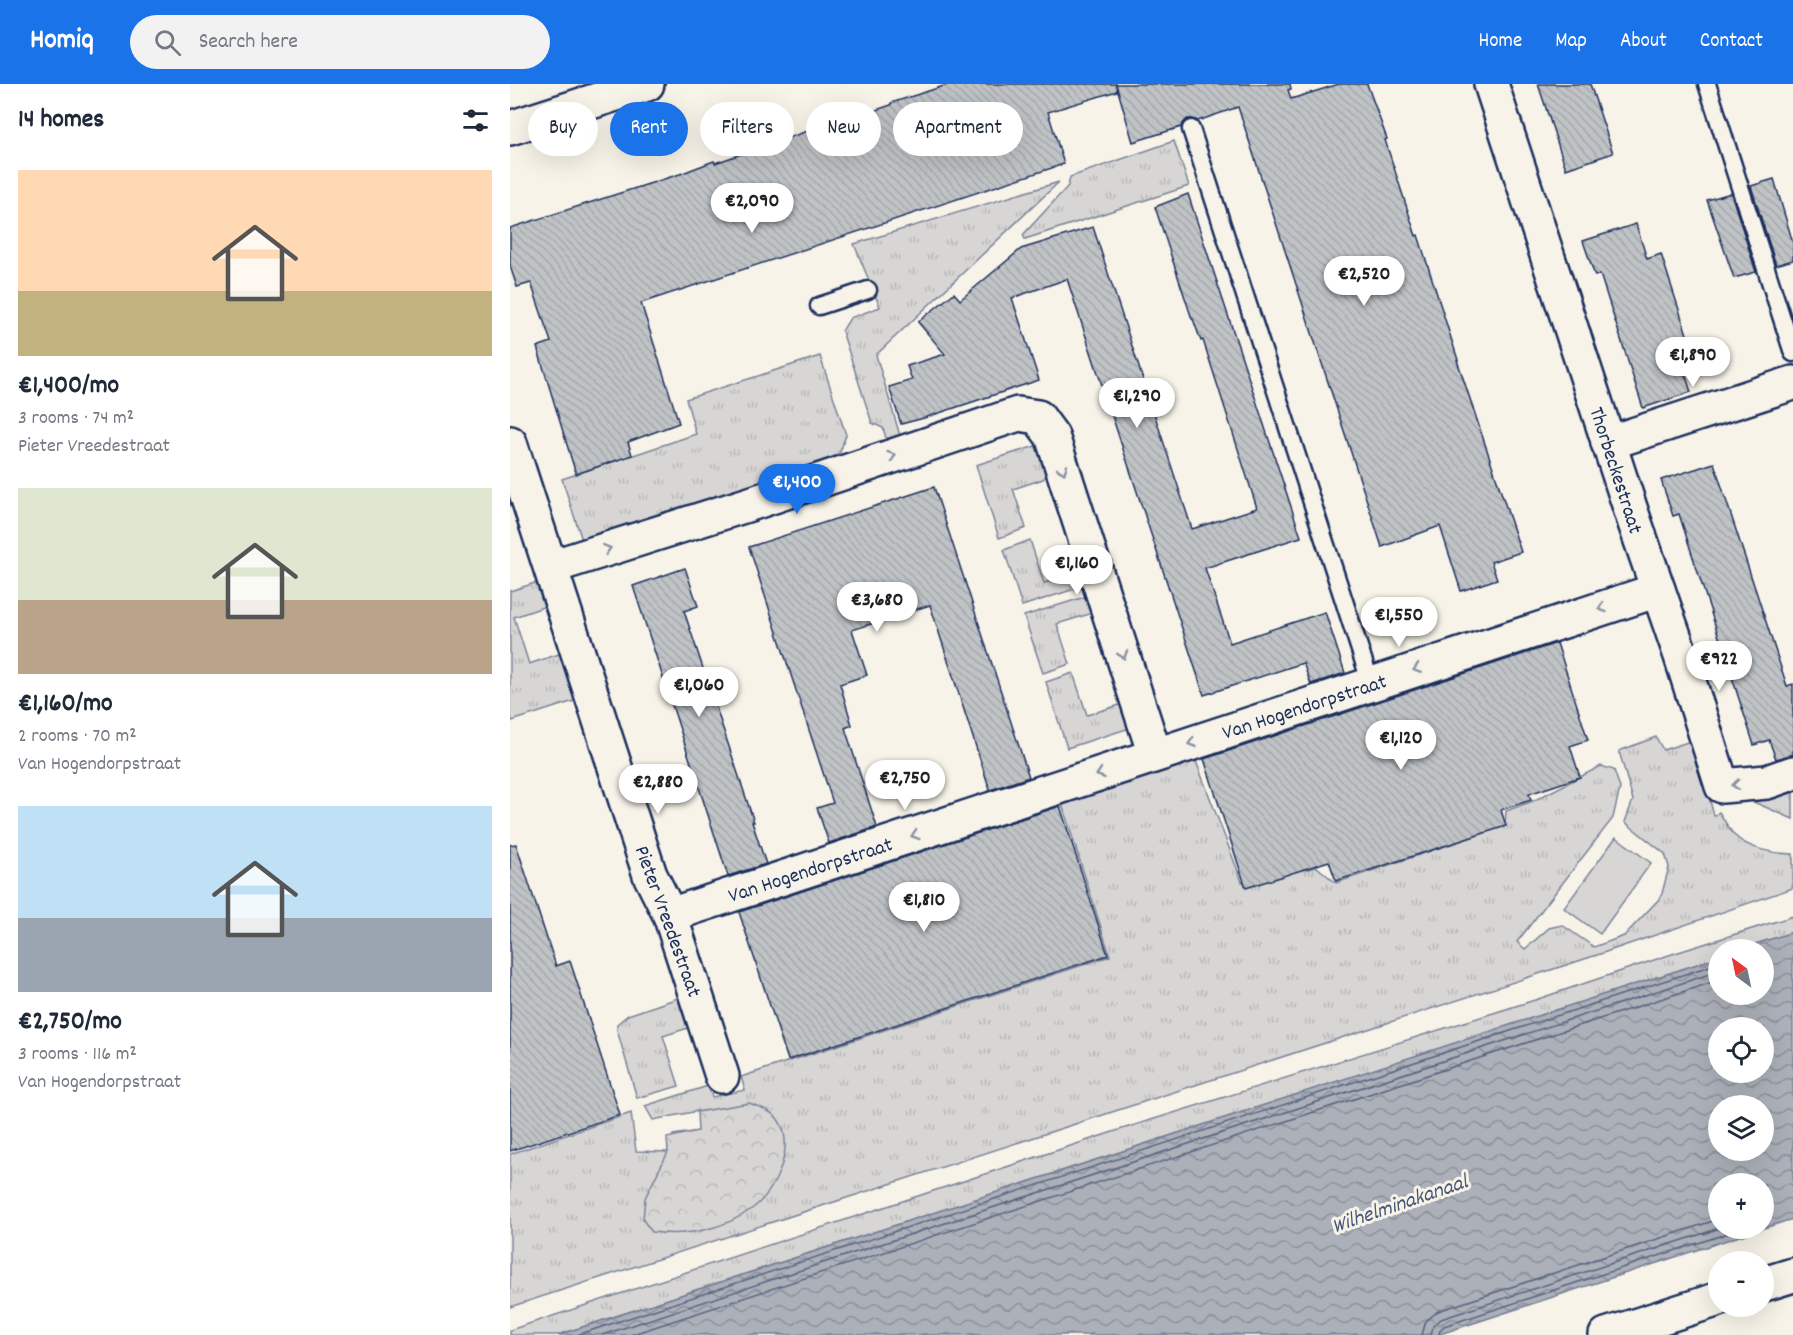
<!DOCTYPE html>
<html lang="en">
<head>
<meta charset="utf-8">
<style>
	:root { --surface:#fff; --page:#f2f2f3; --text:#1f2937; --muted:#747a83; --accent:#1a73e8 }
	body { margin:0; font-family:Dekko,sans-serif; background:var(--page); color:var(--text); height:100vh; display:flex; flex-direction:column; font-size:22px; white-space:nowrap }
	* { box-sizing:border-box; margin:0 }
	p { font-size:20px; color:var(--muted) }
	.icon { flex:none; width:33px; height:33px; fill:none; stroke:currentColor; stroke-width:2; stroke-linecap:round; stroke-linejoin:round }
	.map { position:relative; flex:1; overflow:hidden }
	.side { display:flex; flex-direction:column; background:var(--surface); width:510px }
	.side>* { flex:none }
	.hud { position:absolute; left:18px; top:18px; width:570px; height:54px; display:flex; gap:12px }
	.needle { width:39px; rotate:327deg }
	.buttons { position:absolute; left:1198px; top:855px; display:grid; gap:12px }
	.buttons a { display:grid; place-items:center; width:66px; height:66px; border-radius:50%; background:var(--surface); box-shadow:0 6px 24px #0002; font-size:30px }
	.price { position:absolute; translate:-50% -51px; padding:0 14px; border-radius:21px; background:#fff; color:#222; font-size:20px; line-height:39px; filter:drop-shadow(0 2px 3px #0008) }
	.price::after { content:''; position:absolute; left:50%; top:36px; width:18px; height:14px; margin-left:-9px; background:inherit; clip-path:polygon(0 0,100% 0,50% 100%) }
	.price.selected { background:var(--accent); color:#fff }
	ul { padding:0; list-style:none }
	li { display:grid; align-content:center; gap:12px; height:318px; padding:0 18px }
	li span { display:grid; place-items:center; height:186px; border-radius:0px; color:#555 }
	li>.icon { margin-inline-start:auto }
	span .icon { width:108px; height:108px; fill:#fffc; stroke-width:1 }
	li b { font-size:26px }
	h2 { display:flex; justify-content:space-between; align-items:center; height:72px; padding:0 18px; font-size:26px }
	.pill { padding:0 21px; border-radius:27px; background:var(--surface); box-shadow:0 6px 24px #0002; font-size:21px; line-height:54px }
	.pill.selected { background:var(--accent); color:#fff }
	header { display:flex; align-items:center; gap:36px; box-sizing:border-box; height:84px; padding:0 30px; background:var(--accent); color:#fff }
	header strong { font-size:28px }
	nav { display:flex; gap:33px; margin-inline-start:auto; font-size:21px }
	.search { width:420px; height:54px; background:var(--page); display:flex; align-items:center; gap:15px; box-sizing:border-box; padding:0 21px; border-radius:33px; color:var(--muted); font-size:22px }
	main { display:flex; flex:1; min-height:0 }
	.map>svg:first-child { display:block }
	.grass { fill:url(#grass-tufts); stroke:#798299; stroke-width:1.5 }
	.park { fill:url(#park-crowns); stroke:#798299; stroke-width:1.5 }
	.pitch { fill:#d7d6d4; stroke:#798299; stroke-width:1.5 }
	.water { fill:url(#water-waves); stroke:#727c95; stroke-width:1.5; fill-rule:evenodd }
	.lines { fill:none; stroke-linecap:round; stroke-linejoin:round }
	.shore { stroke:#556382; stroke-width:1.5 }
	.building { fill:url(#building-back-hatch); stroke:#1b2f5e; stroke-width:1.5 }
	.lane-casing { stroke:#1b2f5e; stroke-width:21 }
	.street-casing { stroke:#1b2f5e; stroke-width:38 }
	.lane { stroke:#f7f3e8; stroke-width:16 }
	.street { stroke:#f7f3e8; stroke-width:33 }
	.oneway { stroke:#8991a3 }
	.labels { text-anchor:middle; stroke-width:6; stroke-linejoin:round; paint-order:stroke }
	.street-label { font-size:21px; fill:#1b2f5e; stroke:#f7f3e8 }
	.water-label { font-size:22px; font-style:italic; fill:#465679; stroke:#f7f3e8 }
</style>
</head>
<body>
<header>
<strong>Homiq</strong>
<div class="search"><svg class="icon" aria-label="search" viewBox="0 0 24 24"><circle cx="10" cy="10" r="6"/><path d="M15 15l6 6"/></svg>Search here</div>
<nav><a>Home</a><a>Map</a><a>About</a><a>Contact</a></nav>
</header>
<main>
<section class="side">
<h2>14 homes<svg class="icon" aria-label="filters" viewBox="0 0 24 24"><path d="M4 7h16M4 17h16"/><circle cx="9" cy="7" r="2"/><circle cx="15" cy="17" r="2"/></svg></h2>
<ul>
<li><span style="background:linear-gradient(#ffd9b3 65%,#c2b280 0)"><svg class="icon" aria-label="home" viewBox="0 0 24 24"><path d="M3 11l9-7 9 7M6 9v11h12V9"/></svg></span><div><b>€1,400/mo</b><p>3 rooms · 74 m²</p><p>Pieter Vreedestraat</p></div></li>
<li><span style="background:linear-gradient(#dfe7d0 60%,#b9a48a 0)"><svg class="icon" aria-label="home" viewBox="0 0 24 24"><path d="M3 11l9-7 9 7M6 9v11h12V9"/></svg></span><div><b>€1,160/mo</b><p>2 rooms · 70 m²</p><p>Van Hogendorpstraat</p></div></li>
<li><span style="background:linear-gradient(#bfe0f5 60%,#9aa5b1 0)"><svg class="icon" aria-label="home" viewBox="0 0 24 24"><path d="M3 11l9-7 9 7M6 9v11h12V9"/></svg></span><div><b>€2,750/mo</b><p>3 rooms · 116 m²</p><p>Van Hogendorpstraat</p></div></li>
</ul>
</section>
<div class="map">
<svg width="1283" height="1251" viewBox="0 0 1283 1251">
	<defs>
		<pattern id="grass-tufts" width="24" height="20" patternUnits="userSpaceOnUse" patternTransform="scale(1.5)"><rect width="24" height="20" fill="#d7d6d4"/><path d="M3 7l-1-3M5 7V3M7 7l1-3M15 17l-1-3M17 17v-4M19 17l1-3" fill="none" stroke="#b8b8b8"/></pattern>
		<pattern id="park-crowns" width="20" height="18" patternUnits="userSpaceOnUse" patternTransform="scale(1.5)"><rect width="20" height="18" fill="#d7d6d4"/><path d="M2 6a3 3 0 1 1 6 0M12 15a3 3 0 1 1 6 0" fill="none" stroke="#b8b8b8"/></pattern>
		<pattern id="water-waves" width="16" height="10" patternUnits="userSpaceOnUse" patternTransform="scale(1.5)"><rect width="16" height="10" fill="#acb0b9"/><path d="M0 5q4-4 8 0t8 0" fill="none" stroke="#8b909a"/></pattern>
		<pattern id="building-back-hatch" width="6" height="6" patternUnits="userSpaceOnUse" patternTransform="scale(1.5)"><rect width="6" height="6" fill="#c0c3c5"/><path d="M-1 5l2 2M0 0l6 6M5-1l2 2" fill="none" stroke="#a4a8ac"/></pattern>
	</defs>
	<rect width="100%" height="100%" fill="#f7f3e8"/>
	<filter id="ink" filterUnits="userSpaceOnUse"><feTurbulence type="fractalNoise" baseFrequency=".0167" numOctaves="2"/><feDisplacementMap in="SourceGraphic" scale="12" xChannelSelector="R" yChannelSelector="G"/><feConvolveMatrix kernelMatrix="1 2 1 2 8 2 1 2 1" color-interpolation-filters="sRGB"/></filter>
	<g filter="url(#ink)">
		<g class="grass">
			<polygon points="664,57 679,102 515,155 513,151 558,102 560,93"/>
			<polygon points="549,98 366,271 391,355 376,354 373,344 362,339 332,247 340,234 370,223 344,160"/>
			<polygon points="310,272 336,351 330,368 318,380 73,459 52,395 186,350 176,315"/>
			<polygon points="532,360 541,388 533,395 503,405 516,444 489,454 466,381"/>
			<polygon points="520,456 534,499 573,488 577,501 512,522 494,466"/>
			<polygon points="28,498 36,522 4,533 19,580 52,569 64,617 2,637 0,630 0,507"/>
			<polygon points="581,511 586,528 547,540 560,580 533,589 514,532"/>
			<polygon points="563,589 577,631 616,619 623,643 557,664 536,598"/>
			<path d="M1146,653L1153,666L1184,656L1204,732L1209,728C1214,736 1219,745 1225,752C1239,765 1265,770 1283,770V804L1087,871L0,1223V1070L121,1029L126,1067L158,1068L163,1051L189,1047L188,1027L143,1036L135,1022L198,1002L202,1013L235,1006L231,993L600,872L551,717L684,672L732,798L807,783L826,799L995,742L996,727L1023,717L1091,682L1104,686L1110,704L1103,734L1007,858L1015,865L1039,844L1052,841L1084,863L1114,852L1151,813L1159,783L1155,770L1115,738L1123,716L1109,667Z"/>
			<polygon points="1283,701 1283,735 1239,716"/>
			<polygon points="1283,832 1283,848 1230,865 1209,866 1209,873 48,1251 0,1251 0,1246 609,1046 1025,916 1159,871"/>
			<polygon points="171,913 181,943 153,952 169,1002 127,1014 107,946 107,940 118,931"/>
		</g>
		<path class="park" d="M239,1019C249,1023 260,1026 267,1034C287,1060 266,1107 243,1124C215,1145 176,1153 142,1148L133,1136L135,1114L158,1068L157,1054L188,1047L187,1028Z"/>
		<polygon class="pitch" points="1106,753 1141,779 1090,850 1054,824"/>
		<path class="water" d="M1283,848V1135L1254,1144V1100H1209V1144H1254L927,1251H48L1209,873V910H1254V866L1230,865ZM1209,944H1254V988H1209ZM1209,1022H1254V1066H1209Z"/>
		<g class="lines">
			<g class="shore">
				<polyline points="67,1251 1209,879"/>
				<polyline points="92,1251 1209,887"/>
				<polyline points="120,1251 1209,896"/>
				<polyline points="912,1251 916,1237 928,1227 1209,1135"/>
				<polyline points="921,1251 923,1242 931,1235 1210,1144"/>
				<polyline points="929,1251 930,1246 934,1242 1234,1144"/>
			</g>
		</g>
		<g class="building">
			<polygon points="440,0 606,0 607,7 538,28 554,80 131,219 169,339 118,358 122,371 66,390 27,263 41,258 21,199 7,203 0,182 0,144 170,90 204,77 205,79 324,38 325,40 381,21 381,19"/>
			<polygon points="606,0 780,0 781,5 778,6 781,15 829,0 857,0 877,55 875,56 906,152 908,151 948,276 947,276 1011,468 981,478 987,495 951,507 930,442 872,463 728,23 688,37 683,35 677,35 671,43 623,58"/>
			<polygon points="1028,0 1080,0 1103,69 1056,85"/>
			<polygon points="1264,95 1283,159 1283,176 1266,181 1241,102"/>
			<polygon points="1221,109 1246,188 1224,194 1197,116"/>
			<polygon points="678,110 791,453 695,484 720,559 815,528 835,589 801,600 793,579 694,611 557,195 502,214 529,296 414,334 391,340 379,303 402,296 397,282 435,270 408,238 444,209 450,216 511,165 583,143 682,445 747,424 693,256 691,257 683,235 682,235 645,123"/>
			<polygon points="1126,140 1137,175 1151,170 1183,269 1170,274 1181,308 1133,324 1090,190 1085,192 1073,157"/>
			<polygon points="1204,379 1277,602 1283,600 1283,671 1266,675 1259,656 1244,661 1169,430 1163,432 1151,396"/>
			<polygon points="424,403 519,693 480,706 420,521 342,546 357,591 330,600 342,641 335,644 367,743 319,759 307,724 323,719 239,463"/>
			<polygon points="175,484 188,522 174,527 244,738 242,738 256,780 218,792 123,502"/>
			<polygon points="1047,559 1078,656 1060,662 1070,693 1019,710 1021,716 991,726 996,742 826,797 819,777 736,804 694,675"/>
			<polygon points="550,722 598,871 278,976 229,828"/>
			<polygon points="6,760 46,882 60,877 110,1031 0,1067 0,761"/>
		</g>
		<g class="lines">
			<defs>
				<g id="lane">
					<polyline points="1197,0 1283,269"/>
					<polyline points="681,45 861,600"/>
					<polyline points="309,222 358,206"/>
				</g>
				<g id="street">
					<polyline points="981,0 1125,439 1171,572 1212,702 1257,698 1283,689"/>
					<polyline points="0,44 137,0"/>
					<polyline points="0,359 140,791 160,831 212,992"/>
					<polyline points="1098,359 1283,299"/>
					<polyline points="41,483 243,419 508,330 528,333 542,352 645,671"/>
					<polyline points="160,831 1148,506"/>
					<polyline points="1254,1200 1283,1191"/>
					<polyline points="1096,1251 1209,1215"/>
				</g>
			</defs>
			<use href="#lane" class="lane-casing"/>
			<use href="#street" class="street-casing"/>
			<use href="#lane" class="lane"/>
			<use href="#street" class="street"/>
		</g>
		<defs><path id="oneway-chevron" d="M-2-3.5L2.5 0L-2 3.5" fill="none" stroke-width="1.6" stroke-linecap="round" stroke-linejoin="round" transform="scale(1.5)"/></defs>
		<g class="oneway">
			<use href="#oneway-chevron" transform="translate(382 372) rotate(-18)"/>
			<use href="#oneway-chevron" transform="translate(553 386) rotate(71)"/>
			<use href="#oneway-chevron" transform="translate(97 465) rotate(-17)"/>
			<use href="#oneway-chevron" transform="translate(1092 524) rotate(162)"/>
			<use href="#oneway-chevron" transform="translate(613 571) rotate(72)"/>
			<use href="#oneway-chevron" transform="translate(907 585) rotate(162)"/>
			<use href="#oneway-chevron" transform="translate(682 659) rotate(162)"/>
			<use href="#oneway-chevron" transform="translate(590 690) rotate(161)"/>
			<use href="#oneway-chevron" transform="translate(1226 701) rotate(174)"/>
			<use href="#oneway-chevron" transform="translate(405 751) rotate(162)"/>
		</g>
	</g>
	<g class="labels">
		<g class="street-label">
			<text transform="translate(1107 386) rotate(72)" y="7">Thorbeckestraat</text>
			<text transform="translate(794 622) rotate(-18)" y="7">Van Hogendorpstraat</text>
			<text transform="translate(300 785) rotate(-18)" y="7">Van Hogendorpstraat</text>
			<text transform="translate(159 837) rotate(70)" y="7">Pieter Vreedestraat</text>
		</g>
		<g class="water-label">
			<text transform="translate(889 1118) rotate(-19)" y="8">Wilhelminakanaal</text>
		</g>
	</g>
</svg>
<div class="buttons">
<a><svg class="needle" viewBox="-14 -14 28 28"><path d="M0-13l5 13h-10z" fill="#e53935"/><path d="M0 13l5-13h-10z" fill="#747a83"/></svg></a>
<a><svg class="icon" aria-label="locate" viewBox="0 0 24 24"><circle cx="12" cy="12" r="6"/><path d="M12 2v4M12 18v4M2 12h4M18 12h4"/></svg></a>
<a><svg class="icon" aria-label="layers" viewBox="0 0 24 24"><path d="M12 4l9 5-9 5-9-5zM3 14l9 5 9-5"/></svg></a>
<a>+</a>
<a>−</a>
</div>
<b class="price" style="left:242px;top:150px">€2,090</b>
<b class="price" style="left:854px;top:223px">€2,520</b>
<b class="price" style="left:1183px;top:304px">€1,890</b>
<b class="price" style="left:627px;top:345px">€1,290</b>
<b class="price selected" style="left:287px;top:431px">€1,400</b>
<b class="price" style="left:567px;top:512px">€1,160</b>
<b class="price" style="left:367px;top:549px">€3,680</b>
<b class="price" style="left:889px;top:564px">€1,550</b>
<b class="price" style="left:1209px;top:608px">€922</b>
<b class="price" style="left:189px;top:634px">€1,060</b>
<b class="price" style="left:891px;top:687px">€1,120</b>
<b class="price" style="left:395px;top:727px">€2,750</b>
<b class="price" style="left:148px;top:731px">€2,880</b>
<b class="price" style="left:414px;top:849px">€1,810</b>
<div class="hud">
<a class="pill">Buy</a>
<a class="pill selected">Rent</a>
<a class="pill">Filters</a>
<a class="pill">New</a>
<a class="pill">Apartment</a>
</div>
</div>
</main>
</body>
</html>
